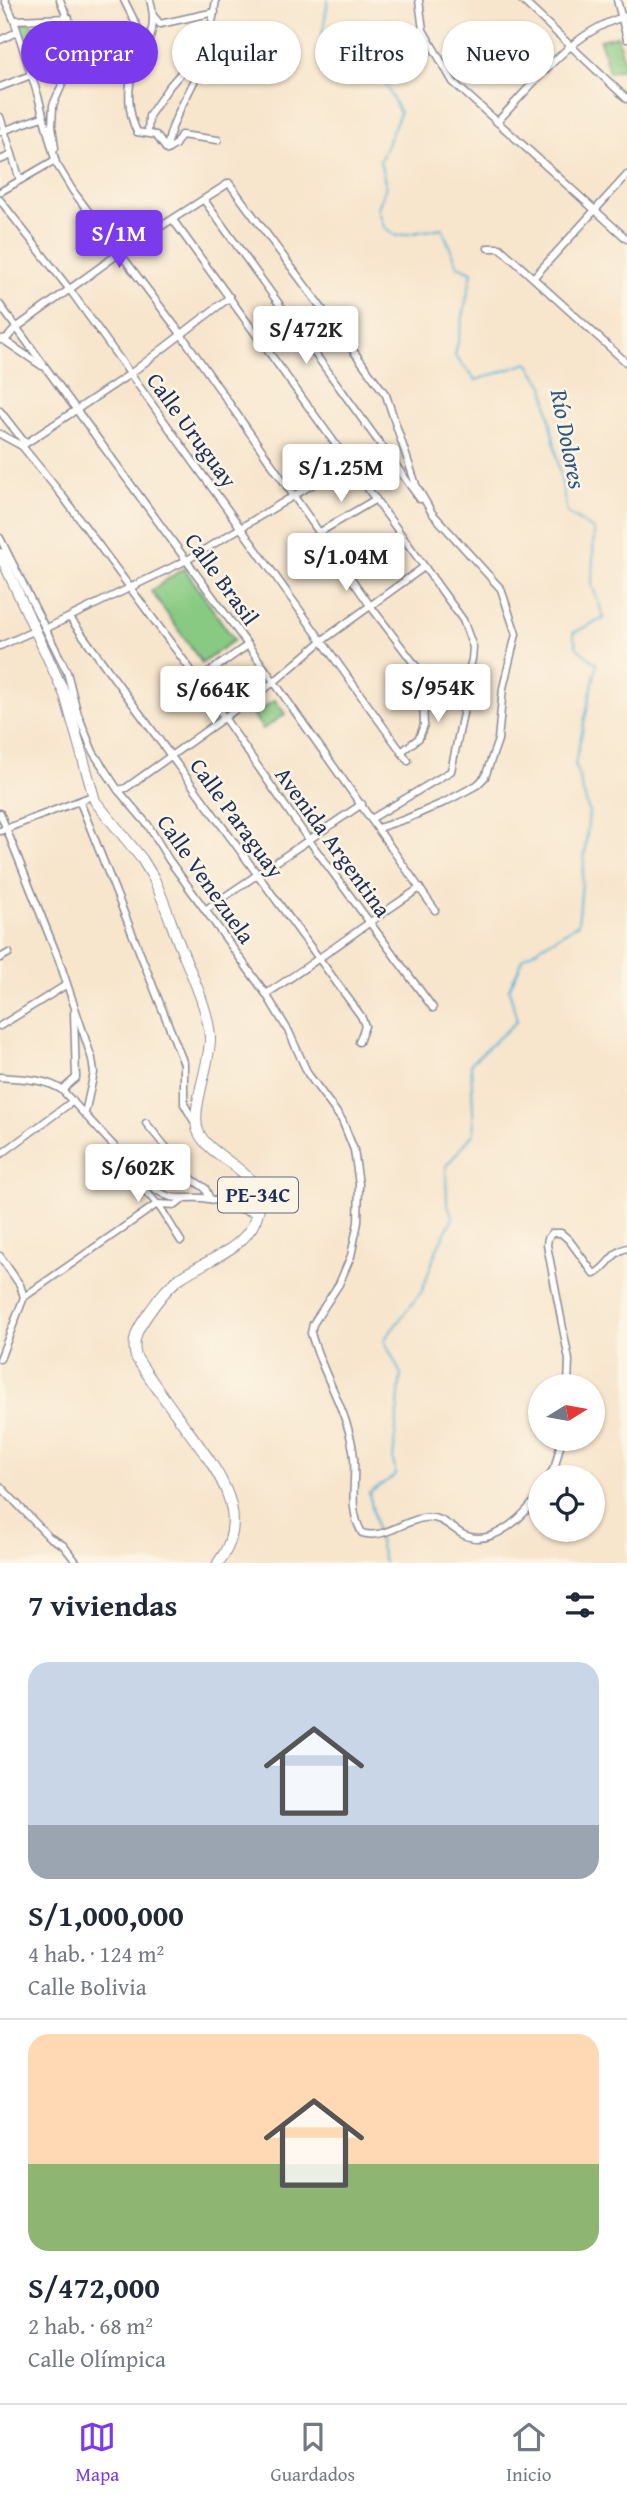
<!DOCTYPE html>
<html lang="es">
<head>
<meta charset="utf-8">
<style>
	:root { --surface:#fff; --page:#f2f2f3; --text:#1f2937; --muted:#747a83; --line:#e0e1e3; --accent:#7c3aed }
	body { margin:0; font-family:"Gentium Book Plus",serif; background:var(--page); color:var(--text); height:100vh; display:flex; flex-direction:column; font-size:26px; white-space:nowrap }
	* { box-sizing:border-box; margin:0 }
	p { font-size:23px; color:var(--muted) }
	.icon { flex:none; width:38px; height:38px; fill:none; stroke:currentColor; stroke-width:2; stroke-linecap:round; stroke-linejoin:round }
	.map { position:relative; height:1563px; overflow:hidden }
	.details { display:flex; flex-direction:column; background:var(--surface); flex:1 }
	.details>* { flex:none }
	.banner { position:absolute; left:21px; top:21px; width:586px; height:63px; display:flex; gap:14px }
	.needle { width:46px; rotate:79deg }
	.tools { position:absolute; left:528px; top:1374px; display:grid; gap:14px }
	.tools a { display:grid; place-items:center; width:77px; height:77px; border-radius:50%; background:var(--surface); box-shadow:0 2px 5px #0004; font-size:35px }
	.price { position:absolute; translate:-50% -60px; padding:0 16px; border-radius:7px; background:#fff; color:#222; font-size:23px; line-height:46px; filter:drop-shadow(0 2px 4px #0008) }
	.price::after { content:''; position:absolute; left:50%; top:42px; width:21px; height:16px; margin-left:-10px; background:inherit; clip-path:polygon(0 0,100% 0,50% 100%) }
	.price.selected { background:var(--accent); color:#fff }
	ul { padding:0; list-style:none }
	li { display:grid; align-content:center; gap:14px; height:371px; padding:0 28px }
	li+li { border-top:2px solid var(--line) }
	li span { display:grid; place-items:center; height:217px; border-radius:21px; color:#555 }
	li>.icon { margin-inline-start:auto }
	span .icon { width:126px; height:126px; fill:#fffc; stroke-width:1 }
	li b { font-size:30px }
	h2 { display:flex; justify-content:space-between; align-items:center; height:84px; padding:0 28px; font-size:30px }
	.pill { padding:0 24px; border-radius:32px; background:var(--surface); box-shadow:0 2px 5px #0004; font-size:24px; line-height:63px }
	.pill.selected { background:var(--accent); color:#fff }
	.tab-bar { display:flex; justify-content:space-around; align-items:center; height:98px; border-top:2px solid var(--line); background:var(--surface); font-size:19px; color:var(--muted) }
	.tab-bar a { display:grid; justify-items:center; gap:4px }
	.tab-bar .selected { color:var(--accent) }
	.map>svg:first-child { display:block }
	.pitch { fill:#88ca82; stroke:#527c70; stroke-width:2 }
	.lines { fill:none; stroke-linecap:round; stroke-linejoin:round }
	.stream { stroke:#58b4d6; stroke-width:2 }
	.street-casing { stroke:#898a95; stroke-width:9 }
	.primary-casing { stroke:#898a95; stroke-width:12 }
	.street { stroke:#fff; stroke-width:6 }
	.primary { stroke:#fff; stroke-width:10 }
	.labels { text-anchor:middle; stroke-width:5; stroke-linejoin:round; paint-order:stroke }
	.shield { fill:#fcf5e5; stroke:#5e6a86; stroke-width:2 }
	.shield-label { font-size:21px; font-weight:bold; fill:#1b2f5e }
	.street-label { font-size:23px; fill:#1b2f5e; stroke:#fcf5e5 }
	.water-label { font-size:24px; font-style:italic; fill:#2d5782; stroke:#fcf5e5 }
</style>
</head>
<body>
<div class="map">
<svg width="627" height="1563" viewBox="0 0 627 1563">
	<rect width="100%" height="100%" fill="#fcf5e5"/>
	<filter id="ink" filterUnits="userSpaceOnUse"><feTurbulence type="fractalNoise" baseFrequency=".0143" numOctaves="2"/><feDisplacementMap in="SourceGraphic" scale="14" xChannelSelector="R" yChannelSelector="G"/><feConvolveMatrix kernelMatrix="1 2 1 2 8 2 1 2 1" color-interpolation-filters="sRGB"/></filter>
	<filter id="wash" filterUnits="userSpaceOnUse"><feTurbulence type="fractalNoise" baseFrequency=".00686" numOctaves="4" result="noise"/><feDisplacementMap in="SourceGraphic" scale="28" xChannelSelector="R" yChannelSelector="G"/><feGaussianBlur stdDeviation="1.57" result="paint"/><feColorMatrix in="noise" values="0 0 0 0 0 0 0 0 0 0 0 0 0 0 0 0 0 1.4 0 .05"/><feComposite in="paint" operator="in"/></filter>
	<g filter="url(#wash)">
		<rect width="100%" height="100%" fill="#f7e5cc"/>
		<g class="pitch">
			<polygon points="31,21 37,45 26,48 20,24"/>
			<polygon points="617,36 626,68 609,72 600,40"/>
			<polygon points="184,568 234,640 202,663 151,591"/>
			<polygon points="275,700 285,714 263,729 253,715"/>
		</g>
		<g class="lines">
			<g class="stream">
				<polyline points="328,0 322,36 330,58 377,74 388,89 400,113 380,161 386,186 378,208 384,227 396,236 442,228 458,266 472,272 455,356 476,380 528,363 544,386 567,513 594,530 592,585 604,618 573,633 577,648 597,664 575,764 589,812 578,924 524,957 509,989 517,1021 471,1063 474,1133 446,1166 447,1202 453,1218 438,1246 422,1291 384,1340 401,1374 393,1460 396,1475 369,1493 377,1531"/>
				<polyline points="378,1537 384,1563"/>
			</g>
		</g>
	</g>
	<g filter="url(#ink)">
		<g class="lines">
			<defs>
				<g id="street">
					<polyline points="5,0 14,20 38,96 56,163 73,191 181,334 369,604 422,674 424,725 419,738 401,752"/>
					<polyline points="124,0 138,28 144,53"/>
					<path d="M150,0C156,19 152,35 145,54C143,59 138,62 135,67C126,86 128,113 137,132L156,135L167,150L175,145L181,135L218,140"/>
					<polyline points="419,0 423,30 453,82 627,239"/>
					<polyline points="522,0 627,99"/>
					<polyline points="617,0 627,39"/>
					<polyline points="155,18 160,24 215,12"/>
					<polyline points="14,20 69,18"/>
					<polyline points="0,40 17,32"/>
					<polyline points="0,87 31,75"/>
					<polyline points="0,117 20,180"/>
					<path d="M497,122C535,83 572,30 627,16"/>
					<polyline points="0,132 42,117"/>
					<polyline points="148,132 149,116 168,88 209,40 216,0"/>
					<polyline points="55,148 52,126 53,105 61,87 74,34 60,0"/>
					<path d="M167,150C171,111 202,80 209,41"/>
					<polyline points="0,160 12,155"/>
					<polyline points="0,192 55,160"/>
					<polyline points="0,200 70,290 408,761"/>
					<polyline points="204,200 420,499"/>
					<polyline points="173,220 463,620 473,647 472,659 467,679 465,704 451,771 371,819"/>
					<polyline points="488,248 500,248 627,363"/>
					<polyline points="534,277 627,175"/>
					<polyline points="0,305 248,645 435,910"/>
					<polyline points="2,339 42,366"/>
					<polyline points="0,340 7,338 16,328 121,252 229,183 386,395 416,485 432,513 501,589 516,634 503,688 498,740 485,777 477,785 445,802 406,819 378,828"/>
					<polyline points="0,411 25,443"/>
					<polyline points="0,434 22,446 61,494 196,677 308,839 433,1008"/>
					<polyline points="22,446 130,374 230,297"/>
					<polyline points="320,532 376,499"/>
					<polyline points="0,538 67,672 78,715"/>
					<polyline points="70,618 361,1016 365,1026 359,1042"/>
					<polyline points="47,628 187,560 350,462"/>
					<polyline points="0,646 36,630"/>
					<polyline points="198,680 248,645"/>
					<path d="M71,710L79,717L93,752L118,790L148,825L169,860L266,994L289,1032L308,1074L342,1120L354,1150L359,1184L358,1222L351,1256L339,1284L313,1324L311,1333C322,1375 350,1413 354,1458C356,1484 348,1509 362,1533C383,1540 403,1521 423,1518C440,1515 449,1526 462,1534C492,1550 527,1514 541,1491"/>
					<polyline points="118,790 126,788 274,682 323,640 424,567"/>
					<polyline points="80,802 184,1064 184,1104 195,1123"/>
					<polyline points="0,813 59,960 92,1059 94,1073 85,1113"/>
					<polyline points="0,831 92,796"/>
					<polyline points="205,910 362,804"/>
					<polyline points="0,958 9,953"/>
					<path d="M266,994C319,960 368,922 420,888"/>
					<polyline points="0,1026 66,985"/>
					<path d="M0,1077C22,1079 44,1078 62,1090L151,1186C176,1206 184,1194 209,1199C226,1202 241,1210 258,1214"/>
					<polyline points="62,1090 76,1078 74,1013"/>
					<polyline points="146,1123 193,1180 205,1188 210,1199"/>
					<polyline points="0,1155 73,1101"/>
					<path d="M126,1158C127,1177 146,1190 157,1204C166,1215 173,1229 181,1241"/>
					<polyline points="0,1256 20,1285 24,1297 0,1359"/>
					<polyline points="24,1297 157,1204 176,1205 182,1200"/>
					<path d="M568,1386L569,1360L547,1245L548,1238L552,1233H561L569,1240L594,1274C608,1268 611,1252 627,1248"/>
					<polyline points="549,1477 555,1466 562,1438"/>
					<polyline points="0,1486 49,1537 63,1545 77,1563"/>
				</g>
				<path id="primary" d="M0,554L65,695L95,801L142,859L153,877C163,898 170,920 178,941C189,969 208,1007 210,1037C211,1063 190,1110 198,1131C211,1162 268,1170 258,1212C249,1249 207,1259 180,1278C167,1287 157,1301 148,1314C138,1328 131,1340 136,1357C152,1382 169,1405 186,1428C215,1467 255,1515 218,1563"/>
			</defs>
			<use href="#street" class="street-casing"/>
			<use href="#primary" class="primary-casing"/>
			<use href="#street" class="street"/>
			<use href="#primary" class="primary"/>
		</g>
	</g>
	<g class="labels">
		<rect class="shield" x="218" y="1177.5" width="80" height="35" rx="5"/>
		<g class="shield-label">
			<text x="258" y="1202">PE-34C</text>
		</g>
		<g class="street-label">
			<text transform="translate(192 430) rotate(54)" y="8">Calle Uruguay</text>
			<text transform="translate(222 579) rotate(54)" y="8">Calle Brasil</text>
			<text transform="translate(237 818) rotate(54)" y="8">Calle Paraguay</text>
			<text transform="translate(333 842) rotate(54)" y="8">Avenida Argentina</text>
			<text transform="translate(206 879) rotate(55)" y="8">Calle Venezuela</text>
		</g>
		<g class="water-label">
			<text transform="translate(568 439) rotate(79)" y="8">Río Dolores</text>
		</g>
	</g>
</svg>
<div class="tools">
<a><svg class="needle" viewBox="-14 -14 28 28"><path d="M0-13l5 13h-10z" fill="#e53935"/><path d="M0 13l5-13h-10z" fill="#747a83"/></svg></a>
<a><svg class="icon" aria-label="locate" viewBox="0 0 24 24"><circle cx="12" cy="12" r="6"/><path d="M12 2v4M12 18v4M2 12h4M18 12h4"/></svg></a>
</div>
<b class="price selected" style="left:119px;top:270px">S/1M</b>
<b class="price" style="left:306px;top:366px">S/472K</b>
<b class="price" style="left:341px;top:504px">S/1.25M</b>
<b class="price" style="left:346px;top:593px">S/1.04M</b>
<b class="price" style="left:438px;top:724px">S/954K</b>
<b class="price" style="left:213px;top:726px">S/664K</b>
<b class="price" style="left:138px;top:1204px">S/602K</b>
<div class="banner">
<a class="pill selected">Comprar</a>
<a class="pill">Alquilar</a>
<a class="pill">Filtros</a>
<a class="pill">Nuevo</a>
</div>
</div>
<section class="details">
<h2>7 viviendas<svg class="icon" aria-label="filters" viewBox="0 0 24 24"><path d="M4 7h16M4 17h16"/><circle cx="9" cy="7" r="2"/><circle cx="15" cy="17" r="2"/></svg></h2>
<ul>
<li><span style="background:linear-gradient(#c9d6e8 75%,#9aa5b1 0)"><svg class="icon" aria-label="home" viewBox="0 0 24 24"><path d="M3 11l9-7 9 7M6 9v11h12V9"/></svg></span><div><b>S/1,000,000</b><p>4 hab. · 124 m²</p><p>Calle Bolivia</p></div></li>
<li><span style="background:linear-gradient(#ffd9b3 60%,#8fb573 0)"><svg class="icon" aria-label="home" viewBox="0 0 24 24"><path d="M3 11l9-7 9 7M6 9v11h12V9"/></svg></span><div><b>S/472,000</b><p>2 hab. · 68 m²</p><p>Calle Olímpica</p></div></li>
</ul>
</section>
<nav class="tab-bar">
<a class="selected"><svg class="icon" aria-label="map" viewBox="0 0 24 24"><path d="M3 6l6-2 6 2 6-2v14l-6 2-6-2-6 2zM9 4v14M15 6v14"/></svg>Mapa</a>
<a><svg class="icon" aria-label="saved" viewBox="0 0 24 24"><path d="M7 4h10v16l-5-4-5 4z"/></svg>Guardados</a>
<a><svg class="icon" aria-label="home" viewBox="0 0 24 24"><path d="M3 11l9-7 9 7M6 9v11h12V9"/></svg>Inicio</a>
</nav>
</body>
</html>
